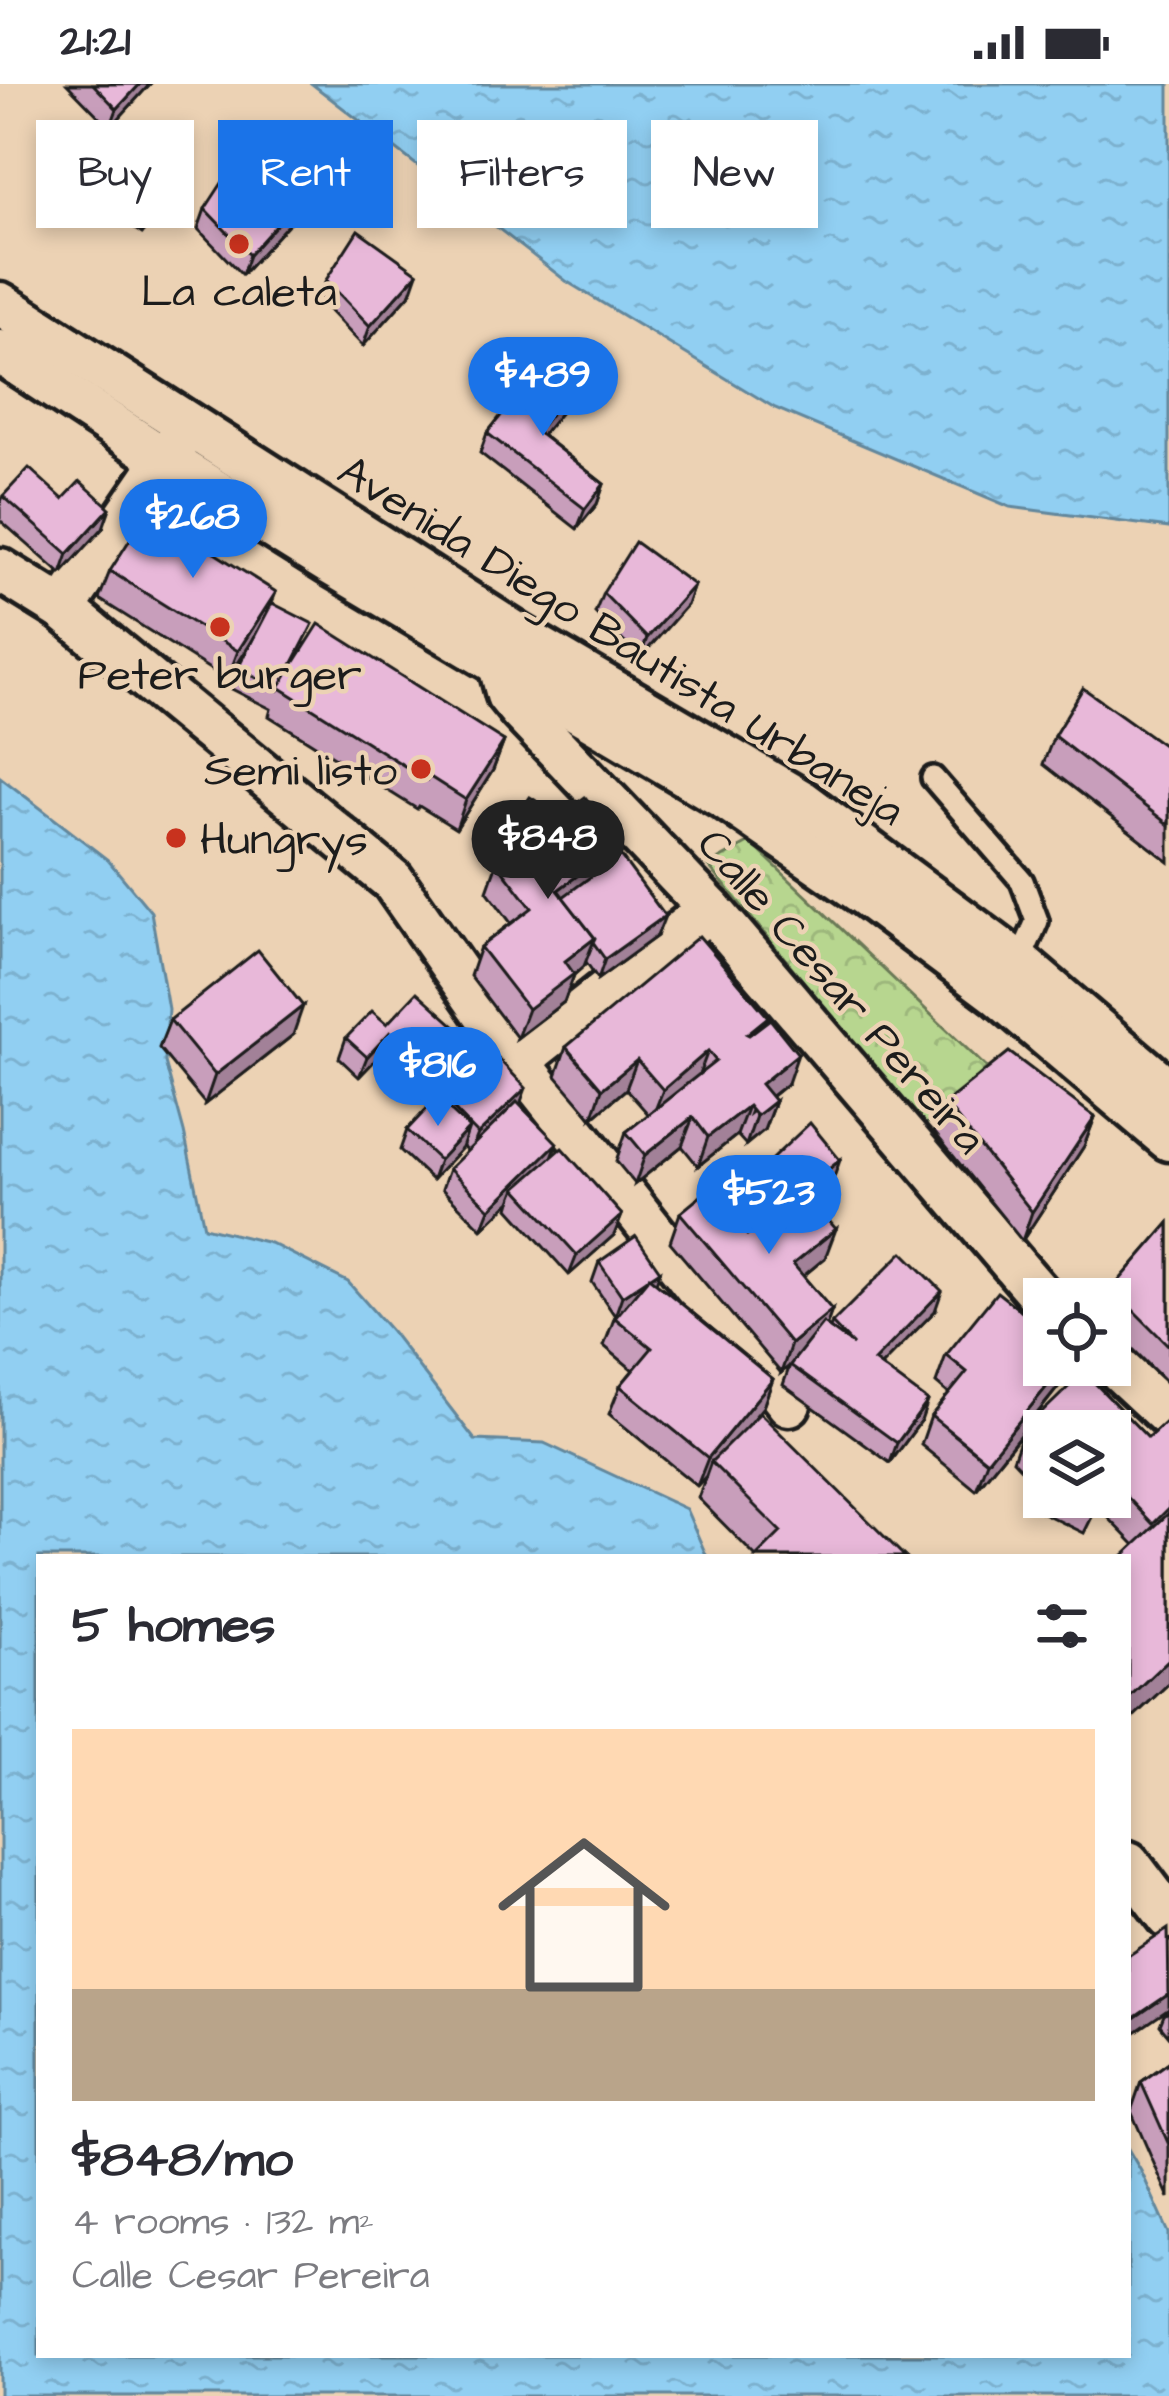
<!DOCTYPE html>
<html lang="en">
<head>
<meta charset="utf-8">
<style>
	:root { --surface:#fff; --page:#f2f2f3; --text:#2b2b33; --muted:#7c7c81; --accent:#1a73e8 }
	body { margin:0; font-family:"Architects Daughter",sans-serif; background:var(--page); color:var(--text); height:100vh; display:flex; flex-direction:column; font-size:45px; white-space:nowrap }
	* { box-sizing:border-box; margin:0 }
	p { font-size:39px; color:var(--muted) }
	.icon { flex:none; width:66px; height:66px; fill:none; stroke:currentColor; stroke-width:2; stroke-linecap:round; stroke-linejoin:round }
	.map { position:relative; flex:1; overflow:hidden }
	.details { position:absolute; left:36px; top:1470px; width:1095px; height:804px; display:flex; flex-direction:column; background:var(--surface); border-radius:0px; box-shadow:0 6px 18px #0003 }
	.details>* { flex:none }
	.top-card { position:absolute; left:36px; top:36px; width:1098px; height:108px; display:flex; gap:24px }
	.controls { position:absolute; left:1023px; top:1194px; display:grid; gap:24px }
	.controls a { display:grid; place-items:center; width:108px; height:108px; border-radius:0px; background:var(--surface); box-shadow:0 6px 18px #0003; font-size:60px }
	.price { position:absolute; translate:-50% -102px; padding:0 27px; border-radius:42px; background:var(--accent); color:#fff; font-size:39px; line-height:78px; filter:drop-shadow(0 3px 6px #0008) }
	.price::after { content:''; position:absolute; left:50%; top:72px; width:36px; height:27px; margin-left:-18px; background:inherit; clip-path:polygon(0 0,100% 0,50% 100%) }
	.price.on { background:#222; color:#fff }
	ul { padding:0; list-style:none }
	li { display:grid; align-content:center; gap:24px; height:636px; padding:0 36px }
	li span { display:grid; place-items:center; height:372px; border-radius:0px; color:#555 }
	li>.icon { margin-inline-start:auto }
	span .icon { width:216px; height:216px; fill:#fffc; stroke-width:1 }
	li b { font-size:51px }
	h2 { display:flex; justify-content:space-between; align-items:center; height:144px; padding:0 36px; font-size:51px }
	.pill { padding:0 42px; border-radius:0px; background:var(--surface); box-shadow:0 6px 18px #0003; font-size:42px; line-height:108px }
	.pill.on { background:var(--accent); color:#fff }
	.status { display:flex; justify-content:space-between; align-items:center; height:84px; padding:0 60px; background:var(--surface); direction:ltr }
	.status svg { height:33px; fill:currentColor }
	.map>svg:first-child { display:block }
	.forest { fill:url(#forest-crowns); stroke:#6a7956; stroke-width:3 }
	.water { fill:url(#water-ripples); stroke:#62879c; stroke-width:3 }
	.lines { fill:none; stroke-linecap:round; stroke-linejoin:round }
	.service-casing { stroke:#1c1c1c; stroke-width:30 }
	.minor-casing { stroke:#1c1c1c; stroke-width:51 }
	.service { stroke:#ecd2b4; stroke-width:21 }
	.minor { stroke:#ecd2b4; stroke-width:42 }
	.wall { fill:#c89ebb; stroke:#1c1c1c; stroke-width:3 }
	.shaded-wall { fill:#a28198; stroke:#1c1c1c; stroke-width:3 }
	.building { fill:#e8b8d9; stroke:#1c1c1c; stroke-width:3 }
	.poi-dot { fill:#c8321e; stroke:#ecd2b4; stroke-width:4.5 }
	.labels { text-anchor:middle; stroke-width:9; stroke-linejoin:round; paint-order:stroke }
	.poi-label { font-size:45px; fill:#1c1c1c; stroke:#ecd2b4 }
	.street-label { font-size:45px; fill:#1c1c1c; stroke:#ecd2b4 }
</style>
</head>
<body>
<div class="status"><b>21:21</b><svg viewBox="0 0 49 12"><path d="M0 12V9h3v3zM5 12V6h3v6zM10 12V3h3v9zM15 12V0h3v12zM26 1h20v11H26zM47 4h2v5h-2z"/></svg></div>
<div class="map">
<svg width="1169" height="2312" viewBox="0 0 1169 2312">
	<defs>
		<pattern id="forest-crowns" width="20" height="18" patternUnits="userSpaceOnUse" patternTransform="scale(3)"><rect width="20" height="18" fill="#b7d68f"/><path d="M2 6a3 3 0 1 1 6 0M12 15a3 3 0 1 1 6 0" fill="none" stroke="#9db77b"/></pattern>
		<pattern id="water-ripples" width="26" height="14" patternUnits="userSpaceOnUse" patternTransform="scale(3)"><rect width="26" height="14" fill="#91cff2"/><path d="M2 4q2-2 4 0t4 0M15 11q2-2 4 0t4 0" fill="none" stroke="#7cb1cf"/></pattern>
	</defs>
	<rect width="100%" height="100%" fill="#ecd2b4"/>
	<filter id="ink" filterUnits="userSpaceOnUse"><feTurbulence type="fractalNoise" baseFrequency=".00833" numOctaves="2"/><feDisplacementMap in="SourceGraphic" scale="24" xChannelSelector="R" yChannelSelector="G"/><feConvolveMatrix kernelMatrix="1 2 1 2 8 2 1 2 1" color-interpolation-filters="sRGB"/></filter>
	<g filter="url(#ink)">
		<polygon class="forest" points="750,758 987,984 923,1043 708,781"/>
		<g class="water">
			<polygon points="312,0 1169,0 1169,444 1010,423 775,324 566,197"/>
			<polygon points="0,693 108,776 151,828 168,925 165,978 184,1048 204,1143 270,1159 348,1198 391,1247 475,1356 544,1359 686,1425 707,1473 39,1473 39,2271 1128,2271 1128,2065 1141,2087 1169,2149 1169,2312 0,2312"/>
		</g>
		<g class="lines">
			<defs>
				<polyline id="service" points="933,694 1022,797 1037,837 1016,885"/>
				<g id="minor">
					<polyline points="0,220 519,552 802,718 1020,880 1169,1007"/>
					<polyline points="0,268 165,376 330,479 727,715 866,811 998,910 1169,1055"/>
					<polyline points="0,486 63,525 393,797 518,977 789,1320"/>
					<polyline points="63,525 181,352"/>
					<polyline points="501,576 500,581 508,611 521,627 710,825 1044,1216"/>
					<polyline points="518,977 710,825"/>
					<polyline points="1110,1277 1169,1332"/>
					<polyline points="1128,1779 1169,1833"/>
				</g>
			</defs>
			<use href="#service" class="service-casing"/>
			<use href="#minor" class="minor-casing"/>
			<use href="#service" class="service"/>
			<use href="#minor" class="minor"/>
		</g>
		<g class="wall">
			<polygon points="67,0 150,0 110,44"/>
			<polygon points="174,103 142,150 110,128 117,109"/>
			<polygon points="205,125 290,138 242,191 198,145"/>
			<polygon points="326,196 411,209 363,262 319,216"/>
			<polygon points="568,308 561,328 542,351 604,400 597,420 577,445 480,369 487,349"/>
			<polygon points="3,412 63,415 103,444 61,490 0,436 0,421"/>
			<polygon points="110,487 276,508 271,519 306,561 504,657 493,686 456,745 419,722 417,725 269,632 271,625 230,604 238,584 251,559 227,596 99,515"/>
			<polygon points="694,501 687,521 640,574 595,529 603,509"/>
			<polygon points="1054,652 1169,665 1169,778 1043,680"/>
			<polygon points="555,736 621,759 615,775 657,852 598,895 586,878 584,882 574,891 564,918 517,954 470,892 480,863 511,839 487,807 497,779 505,773 497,767 501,757"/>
			<polygon points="170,936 293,951 205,1020 159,964"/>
			<polygon points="766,938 788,999 771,1013 775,1017 764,1046 746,1061 737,1051 698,1082 682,1062 635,1100 616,1077 626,1048 649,1031 626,1005 592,1034 556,992 566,963"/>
			<polygon points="387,940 469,981 438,1015 442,1020 444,1015 520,1021 552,1072 622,1131 614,1151 569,1191 509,1124 511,1117 482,1145 442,1105 449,1085 468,1067 462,1062 432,1096 400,1066 407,1046 435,1016 383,968 359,993 339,974 346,954"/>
			<polygon points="945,1019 1095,1033 1084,1062 1022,1157 934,1048"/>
			<polygon points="833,1096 810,1115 825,1174 803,1192 832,1226 826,1241 830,1244 832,1239 935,1227 881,1282 921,1337 890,1379 783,1301 790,1281 781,1289 670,1158 680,1129"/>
			<polygon points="1169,1139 1169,1301 1110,1242 1110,1215 1108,1215 1112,1205"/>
			<polygon points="599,1178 660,1187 656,1199 773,1295 763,1323 747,1342 905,1473 756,1473 698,1414 706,1392 697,1402 609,1330 620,1302 633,1286 604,1262 615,1232 592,1198"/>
			<polygon points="946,1271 1044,1281 1069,1281 1063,1297 1024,1347 1084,1288 1148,1354 1169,1335 1169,1599 1128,1638 1128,1473 1135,1461 1099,1424 1103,1413 1110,1413 1110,1347 1044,1347 1044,1398 1039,1403 1013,1376 1023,1348 976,1406 921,1361 931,1332 949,1310 936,1299"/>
			<polygon points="1044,1406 1044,1413 1102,1413 1084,1449 1037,1426"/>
			<polygon points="1169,1927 1169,1952 1160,1941 1164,1931"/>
			<polygon points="1169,1978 1169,2114 1131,2027 1141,1998"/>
		</g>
		<g class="shaded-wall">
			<polygon points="140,0 150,0 110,44 117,25"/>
			<polygon points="181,83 174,103 142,150 149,130"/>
			<polygon points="297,118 290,138 242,191 249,171"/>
			<polygon points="418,189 411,209 363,262 370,242"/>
			<polygon points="568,308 561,328 529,367 536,347"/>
			<polygon points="604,400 597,420 577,445 585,425"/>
			<polygon points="110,424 103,444 61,490 68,470"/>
			<polygon points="694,501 687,521 640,574 647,554"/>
			<polygon points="276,508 265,537 227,596 238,567"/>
			<polygon points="504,657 493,686 456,745 466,716"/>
			<polygon points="621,759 611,788 566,821 558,806"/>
			<polygon points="665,832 657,852 598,895 605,875"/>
			<polygon points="595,854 584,882 574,891 564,918 517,954 528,925 565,877"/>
			<polygon points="303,922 293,951 205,1020 215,991"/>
			<polygon points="390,948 383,968 359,993 367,973"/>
			<polygon points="476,961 469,981 436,1017 444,997"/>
			<polygon points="708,967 697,996 652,1034 663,1006"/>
			<polygon points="798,970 788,999 750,1029 761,1000"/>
			<polygon points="637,976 626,1005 592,1034 602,1005"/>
			<polygon points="526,1004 519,1023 470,1070 478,1050"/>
			<polygon points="775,1017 764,1046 746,1061 756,1032"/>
			<polygon points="748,1022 737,1051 698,1082 708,1053"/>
			<polygon points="693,1033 682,1062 635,1100 645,1071"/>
			<polygon points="1095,1033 1084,1062 1022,1157 1032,1128"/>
			<polygon points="469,1044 462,1064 432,1096 439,1076"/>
			<polygon points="557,1059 550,1079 516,1104 511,1117 482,1145 490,1125"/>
			<polygon points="840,1076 833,1096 733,1176 741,1156"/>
			<polygon points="622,1131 614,1151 569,1191 577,1171"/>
			<polygon points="836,1145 825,1174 783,1209 793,1180"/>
			<polygon points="660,1187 653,1207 615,1232 622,1212"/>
			<polygon points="942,1207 935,1227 866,1297 874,1277"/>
			<polygon points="832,1226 822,1255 781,1289 791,1260"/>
			<polygon points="1064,1281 1069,1281 1063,1297 976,1406 987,1377"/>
			<polygon points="773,1295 763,1323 715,1381 711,1378 706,1392 697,1402 708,1374"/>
			<polygon points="928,1317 921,1337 890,1379 897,1359"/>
			<polygon points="1169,1575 1169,1599 1128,1638 1128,1614"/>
			<polygon points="1169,1910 1169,1925 1128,1953 1128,1938"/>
		</g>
		<g class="building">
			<polygon points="93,0 140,0 117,25"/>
			<polygon points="150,61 181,83 149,130 117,109"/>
			<polygon points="237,76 297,118 249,171 205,125"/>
			<polygon points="358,146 418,189 370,242 326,196"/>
			<polygon points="538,285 568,308 536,347 604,400 585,425 487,349"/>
			<polygon points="29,384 63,415 80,397 110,424 68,470 3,412"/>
			<polygon points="148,427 276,508 238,567 110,487"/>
			<polygon points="635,458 694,501 647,554 603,509"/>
			<polygon points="272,519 313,540 279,606 238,584"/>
			<polygon points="319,540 504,657 466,716 430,693 427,696 279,603"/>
			<polygon points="1083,604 1169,665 1169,741 1054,652"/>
			<polygon points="530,713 557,730 551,739 514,766 501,757"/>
			<polygon points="585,713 621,759 558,806 595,854 565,877 574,890 528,925 480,863 532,824 497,779"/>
			<polygon points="620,771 665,832 605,875 593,858 595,854 563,813"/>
			<polygon points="699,852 768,933 747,950 749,951 770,935 798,970 761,1000 775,1017 756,1032 748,1022 708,1053 693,1033 645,1071 626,1048 716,977 708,967 663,1006 637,976 602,1005 566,963"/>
			<polygon points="258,866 303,922 215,991 170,936"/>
			<polygon points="417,908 476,961 444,997 390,948 367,973 346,954 372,927 387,940"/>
			<polygon points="1009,968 1095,1033 1032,1128 945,1019"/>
			<polygon points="493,969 526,1004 478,1050 444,1015"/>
			<polygon points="437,1014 469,1044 439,1076 407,1046"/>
			<polygon points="517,1018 557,1059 490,1125 449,1085"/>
			<polygon points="810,1039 840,1076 803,1106 802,1105 747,1151 722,1122"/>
			<polygon points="562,1064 622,1131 577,1171 516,1104"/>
			<polygon points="802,1105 836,1145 793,1180 832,1226 791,1260 680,1129 708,1106 747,1151"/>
			<polygon points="1169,1139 1169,1262 1112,1205"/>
			<polygon points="636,1152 660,1187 622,1212 599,1178"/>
			<polygon points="903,1168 942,1207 874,1277 928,1317 897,1359 790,1281 823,1239 853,1261 832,1239"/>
			<polygon points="649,1193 773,1295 708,1374 620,1302 652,1264 615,1234"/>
			<polygon points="997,1208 1044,1245 1044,1281 1064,1281 987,1377 931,1332 967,1288 946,1271"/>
			<polygon points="1084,1288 1148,1354 1169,1335 1169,1424 1153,1440 1110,1395 1118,1386 1110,1378 1110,1347 1044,1347 1044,1369 1023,1347"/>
			<polygon points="760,1329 905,1473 756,1473 781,1448 711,1378"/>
			<polygon points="1058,1413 1099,1413 1092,1429"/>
			<polygon points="1169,1429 1169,1575 1128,1614 1128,1473 1122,1473"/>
			<polygon points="1168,1845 1169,1910 1128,1938 1128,1872"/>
			<polygon points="1169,1978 1169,2061 1141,1998"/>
		</g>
	</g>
	<g class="poi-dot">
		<circle cx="239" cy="160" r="12"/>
		<circle cx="220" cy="543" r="12"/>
		<circle cx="421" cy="685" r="12"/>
		<circle cx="176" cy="754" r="12"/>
	</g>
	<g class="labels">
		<g class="poi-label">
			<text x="239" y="222">La caleta</text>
			<text x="220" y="605">Peter burger</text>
			<text x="397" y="701" text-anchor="end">Semi listo</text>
			<text x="200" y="770" text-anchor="start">Hungrys</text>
		</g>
		<g class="street-label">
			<text transform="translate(622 555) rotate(32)" y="16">Avenida Diego Bautista Urbaneja</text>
			<text transform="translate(843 906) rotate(49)" y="16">Calle Cesar Pereira</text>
		</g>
	</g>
</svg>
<div class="controls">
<a><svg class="icon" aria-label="locate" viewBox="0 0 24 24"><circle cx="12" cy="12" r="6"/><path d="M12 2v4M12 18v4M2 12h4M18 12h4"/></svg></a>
<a><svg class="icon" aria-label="layers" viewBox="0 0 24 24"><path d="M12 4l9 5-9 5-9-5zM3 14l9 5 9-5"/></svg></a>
</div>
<b class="price" style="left:543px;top:355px">$489</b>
<b class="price" style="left:193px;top:497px">$268</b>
<b class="price on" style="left:548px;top:818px">$848</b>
<b class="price" style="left:438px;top:1045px">$816</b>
<b class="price" style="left:769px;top:1173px">$523</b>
<div class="top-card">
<a class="pill">Buy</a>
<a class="pill on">Rent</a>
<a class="pill">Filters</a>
<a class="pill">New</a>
</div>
<section class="details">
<h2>5 homes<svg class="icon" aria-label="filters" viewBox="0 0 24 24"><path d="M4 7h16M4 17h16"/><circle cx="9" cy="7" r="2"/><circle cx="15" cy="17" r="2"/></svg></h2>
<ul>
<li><span style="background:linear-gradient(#ffd9b3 70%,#b9a48a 0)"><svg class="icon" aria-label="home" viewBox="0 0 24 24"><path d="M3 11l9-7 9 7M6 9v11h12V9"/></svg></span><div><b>$848/mo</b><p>4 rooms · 132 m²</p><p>Calle Cesar Pereira</p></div></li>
</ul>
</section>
</div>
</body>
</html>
